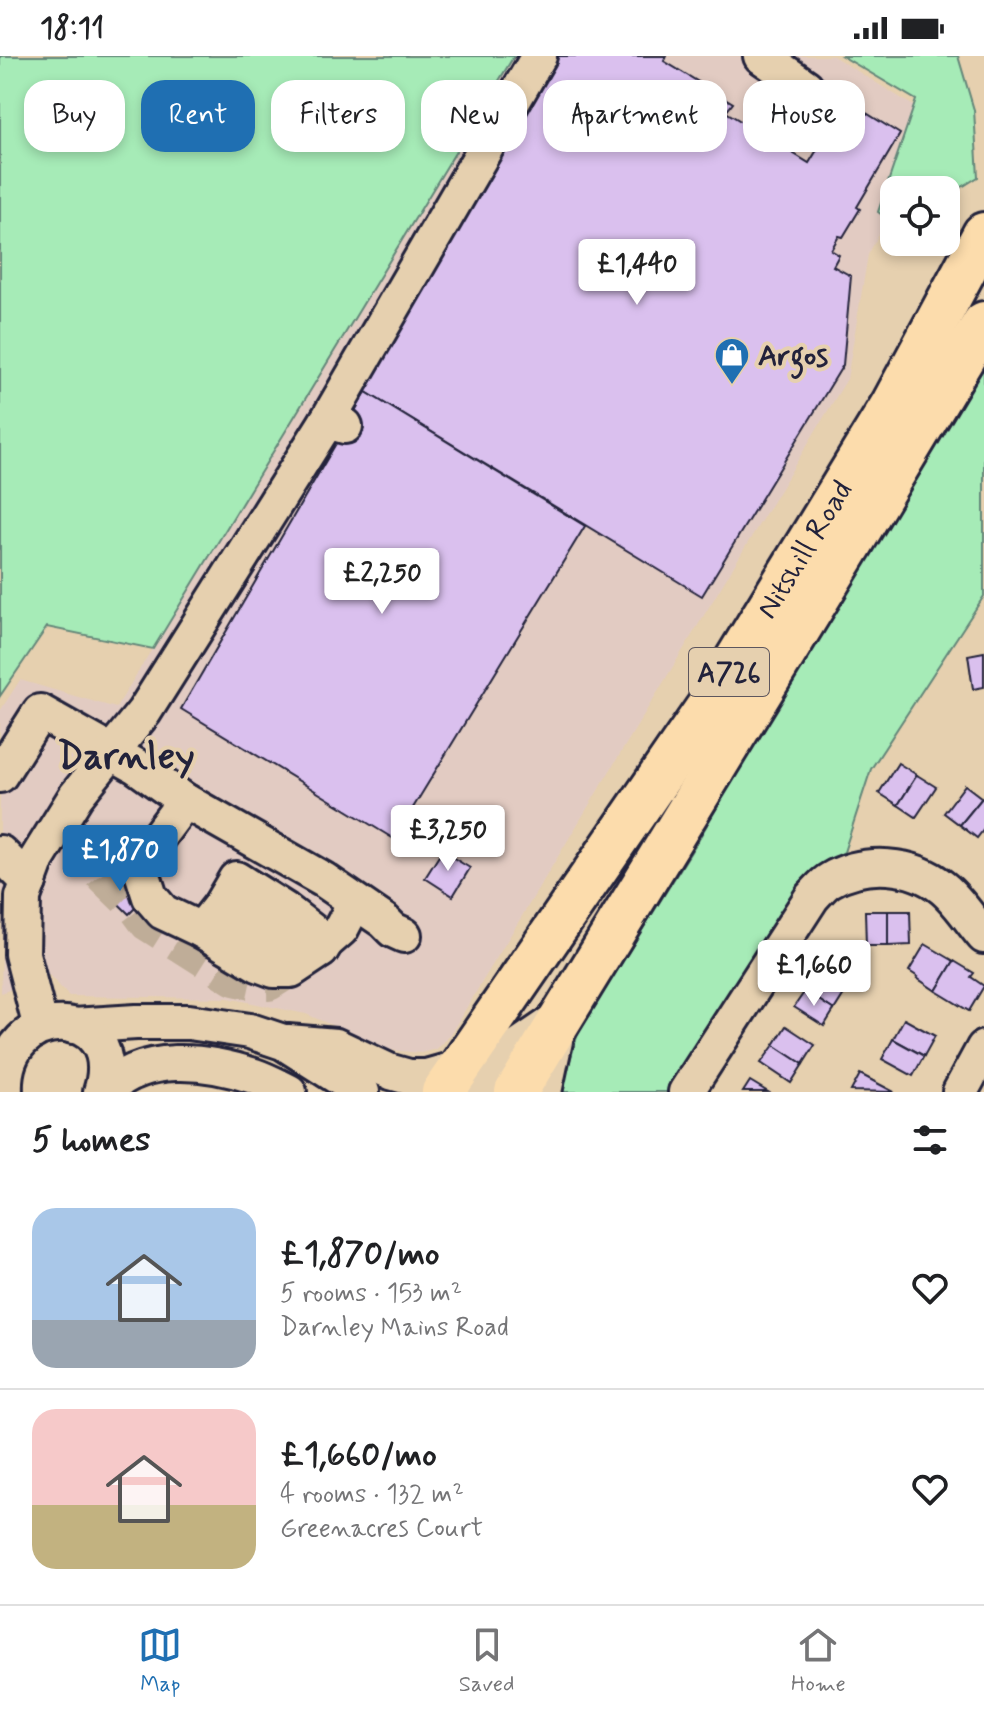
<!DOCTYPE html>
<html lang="en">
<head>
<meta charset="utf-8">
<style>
	:root { --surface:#fff; --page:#f6f6f6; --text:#202124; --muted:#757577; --line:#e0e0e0; --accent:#1f6fb2 }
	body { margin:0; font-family:Mynerve,sans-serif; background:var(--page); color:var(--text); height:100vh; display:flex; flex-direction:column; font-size:30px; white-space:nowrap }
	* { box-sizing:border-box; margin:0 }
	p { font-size:26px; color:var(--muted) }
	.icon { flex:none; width:44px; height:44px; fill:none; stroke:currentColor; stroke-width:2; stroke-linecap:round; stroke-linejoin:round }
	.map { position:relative; height:1036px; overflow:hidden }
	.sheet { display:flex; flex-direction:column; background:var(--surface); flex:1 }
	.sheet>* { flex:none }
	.top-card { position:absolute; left:24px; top:24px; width:936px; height:72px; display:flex; gap:16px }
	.fabs { position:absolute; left:880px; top:120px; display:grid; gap:16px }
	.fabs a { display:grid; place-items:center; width:80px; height:80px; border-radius:16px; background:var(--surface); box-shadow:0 4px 12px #0003; font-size:40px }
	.price { position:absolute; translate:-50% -68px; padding:0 18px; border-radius:8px; background:#fff; color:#222; font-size:26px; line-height:52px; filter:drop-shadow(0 2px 4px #0008) }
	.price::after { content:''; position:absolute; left:50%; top:48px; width:24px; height:18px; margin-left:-12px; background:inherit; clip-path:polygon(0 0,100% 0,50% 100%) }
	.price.current { background:var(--accent); color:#fff }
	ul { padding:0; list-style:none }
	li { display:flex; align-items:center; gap:24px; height:200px; padding:0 32px }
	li+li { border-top:2px solid var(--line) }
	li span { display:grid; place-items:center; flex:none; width:224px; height:160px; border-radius:24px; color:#555 }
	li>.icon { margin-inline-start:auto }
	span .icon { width:96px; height:96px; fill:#fffc; stroke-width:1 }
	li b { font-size:34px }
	h2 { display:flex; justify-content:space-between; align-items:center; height:96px; padding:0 32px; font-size:34px }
	.pill { padding:0 28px; border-radius:24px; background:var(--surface); box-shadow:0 4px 12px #0003; font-size:28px; line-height:72px }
	.pill.current { background:var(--accent); color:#fff }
	.status { display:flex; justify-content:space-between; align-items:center; height:56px; padding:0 40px; background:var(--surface); direction:ltr }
	.status svg { height:22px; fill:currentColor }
	.dock { display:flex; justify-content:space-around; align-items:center; height:112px; border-top:2px solid var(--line); background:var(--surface); font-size:22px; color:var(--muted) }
	.dock a { display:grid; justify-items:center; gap:4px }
	.dock .current { color:var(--accent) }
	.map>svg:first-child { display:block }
	.built { fill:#e2cbc2 }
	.green { fill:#a6ebb7; stroke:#648679; stroke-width:2 }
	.building { fill:#dac0ee; stroke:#22223b; stroke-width:2 }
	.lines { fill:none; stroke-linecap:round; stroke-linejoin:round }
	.minor-tunnel { stroke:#bfad98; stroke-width:34; stroke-dasharray:34 17; stroke-linecap:butt }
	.minor-casing { stroke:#22223b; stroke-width:40 }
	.major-casing { stroke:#22223b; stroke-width:48 }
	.minor { stroke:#e6d0af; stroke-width:34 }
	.major { stroke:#fcdcac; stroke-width:42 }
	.labels { text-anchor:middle; stroke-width:8; stroke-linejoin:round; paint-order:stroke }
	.shield { fill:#e6d0af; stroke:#5d565e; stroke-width:2 }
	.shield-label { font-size:28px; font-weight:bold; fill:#22223b }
	.poi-label { font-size:30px; font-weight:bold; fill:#22223b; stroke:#e6d0af; text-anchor:start }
	.street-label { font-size:30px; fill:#22223b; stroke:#e6d0af }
	.district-label { font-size:38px; font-weight:bold; fill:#22223b; stroke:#e6d0af }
</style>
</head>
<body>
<div class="status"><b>18:11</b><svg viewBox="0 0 49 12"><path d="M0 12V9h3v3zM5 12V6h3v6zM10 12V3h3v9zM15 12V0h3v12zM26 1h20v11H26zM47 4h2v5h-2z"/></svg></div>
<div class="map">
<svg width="984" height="1036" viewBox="0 0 984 1036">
	<rect width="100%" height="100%" fill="#e6d0af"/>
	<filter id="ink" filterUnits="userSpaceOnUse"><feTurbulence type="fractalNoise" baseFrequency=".0125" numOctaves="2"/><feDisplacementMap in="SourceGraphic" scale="16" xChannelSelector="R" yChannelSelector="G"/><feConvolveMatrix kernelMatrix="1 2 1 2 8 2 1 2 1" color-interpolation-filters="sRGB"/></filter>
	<g filter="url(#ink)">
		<polygon class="built" points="514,0 833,0 938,65 894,134 894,150 868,199 847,323 450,979 436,993 421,997 390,994 306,958 228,942 69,940 49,919 1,937 3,836 0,833 0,655 20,624 116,652"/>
		<g class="green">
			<polygon points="0,0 514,0 153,593 47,571 0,640"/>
			<polygon points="842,0 958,0 974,54 978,121 946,141 946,134 894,134 894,168 878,156 916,44"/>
			<polygon points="984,310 984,540 871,713 844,796 812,815 669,1036 561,1036 578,977 697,786 737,717"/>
		</g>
		<g class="building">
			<polygon points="559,0 666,0 664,5 733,47 726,56 809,107 847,45 900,78 857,151 860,153 843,181 839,180 831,194 839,199 833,210 851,220 843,309 702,540 353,328"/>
			<polygon points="366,336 585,470 394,783 181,653"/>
			<polygon points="984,596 984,631 973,633 968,599"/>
			<polygon points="898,707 917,719 898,749 879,737"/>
			<polygon points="917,719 936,731 916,761 898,749"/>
			<polygon points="965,729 982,742 960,769 944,757"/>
			<polygon points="982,742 984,743 984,773 977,782 960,769"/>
			<polygon points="442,795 470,812 453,840 425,822"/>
			<polygon points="110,816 141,846 129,858 98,828"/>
			<polygon points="865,855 888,855 888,890 866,890"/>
			<polygon points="888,855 910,855 911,889 888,890"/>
			<polygon points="925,888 954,905 936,935 917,922 918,921 909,915"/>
			<polygon points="954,905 974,917 971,921 984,930 969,955 936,935"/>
			<polygon points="814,919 844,938 834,954 805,935"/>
			<polygon points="805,935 834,954 824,970 794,951"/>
			<polygon points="904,963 935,980 924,1000 893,983"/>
			<polygon points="786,970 815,989 803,1008 774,989"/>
			<polygon points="893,983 924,1000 913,1020 882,1003"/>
			<polygon points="774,989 803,1008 791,1027 761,1007"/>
			<polygon points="860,1018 894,1036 851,1035"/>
			<polygon points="750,1025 768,1036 743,1036"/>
		</g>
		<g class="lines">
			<polyline class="minor-tunnel" points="156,786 108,781 94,785 89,793 89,802 104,822 135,852 147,868 234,923 257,928 269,928 291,914"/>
			<defs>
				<g id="minor">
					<polyline points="761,0 806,31"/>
					<polyline points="327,365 539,0"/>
					<polyline points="0,719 40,656 136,710 185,745 324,824 384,865 393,874 404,879"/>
					<polyline points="185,745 149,793 141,813 150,841 163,856 201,874 258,908 274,914 291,914 321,894 326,886 341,873 355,846"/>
					<polyline points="0,797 29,826"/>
					<polyline points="220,850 282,887 321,894"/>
					<polyline points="201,874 220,850 236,823 285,854 326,886"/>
					<polyline points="40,968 22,898 23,841 37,803 76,740 144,656 327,365 345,370"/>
					<polyline points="73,970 136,966 189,966 250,975 283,986 362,1036"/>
					<polyline points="288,986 336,990 391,1016 409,1021 426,1021 458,1012"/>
					<path d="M5,1036C0,943 129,947 101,1036"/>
					<path d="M105,1036C142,996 206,1004 254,1020C266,1024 277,1030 289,1036"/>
					<polyline points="483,1036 516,992 557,964"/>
					<polyline points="544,1036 555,985"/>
					<path d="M686,1036L812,841C818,835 823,828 830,824C864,804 913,807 943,832C959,845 971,865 984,880"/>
					<polyline points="960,1036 984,992"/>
				</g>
				<g id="major">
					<path id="s1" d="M443,1036L707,652L892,349L984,178"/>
					<polyline points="516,1036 852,487 984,267"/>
				</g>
			</defs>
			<use href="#minor" class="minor-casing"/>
			<use href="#major" class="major-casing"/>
			<use href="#minor" class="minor"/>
			<use href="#major" class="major"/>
		</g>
	</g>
	<defs>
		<symbol id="shop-pin" viewBox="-11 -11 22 30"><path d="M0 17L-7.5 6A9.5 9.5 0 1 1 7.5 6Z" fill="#1f6fb2" stroke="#e6d0af"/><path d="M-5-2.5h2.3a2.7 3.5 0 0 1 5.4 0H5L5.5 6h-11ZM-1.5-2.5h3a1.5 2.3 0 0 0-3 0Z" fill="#fff"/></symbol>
	</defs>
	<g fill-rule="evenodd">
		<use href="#shop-pin" x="712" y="279" width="40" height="54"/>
	</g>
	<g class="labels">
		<rect class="shield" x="689" y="592" width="80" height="48" rx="6"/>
		<g class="shield-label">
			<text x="729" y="626">A726</text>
		</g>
		<g class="poi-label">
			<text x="758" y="309">Argos</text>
		</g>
		<g class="street-label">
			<text dy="10" stroke="none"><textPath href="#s1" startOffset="652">Nitshill Road</textPath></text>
		</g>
		<g class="district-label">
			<text x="126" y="712">Darnley</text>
		</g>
	</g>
</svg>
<div class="fabs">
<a><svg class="icon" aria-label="locate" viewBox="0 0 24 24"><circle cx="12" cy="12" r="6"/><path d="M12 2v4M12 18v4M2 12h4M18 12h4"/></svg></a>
</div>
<b class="price" style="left:637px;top:251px">£1,440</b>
<b class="price" style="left:382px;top:560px">£2,250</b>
<b class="price" style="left:448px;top:817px">£3,250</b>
<b class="price current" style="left:120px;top:837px">£1,870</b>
<b class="price" style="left:814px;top:952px">£1,660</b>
<div class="top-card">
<a class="pill">Buy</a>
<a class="pill current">Rent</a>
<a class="pill">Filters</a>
<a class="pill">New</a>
<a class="pill">Apartment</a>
<a class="pill">House</a>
</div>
</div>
<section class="sheet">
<h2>5 homes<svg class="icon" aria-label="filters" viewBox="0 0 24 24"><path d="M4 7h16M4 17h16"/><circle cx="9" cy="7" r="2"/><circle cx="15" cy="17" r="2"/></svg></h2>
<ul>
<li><span style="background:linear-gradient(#a9c7e8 70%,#9aa5b1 0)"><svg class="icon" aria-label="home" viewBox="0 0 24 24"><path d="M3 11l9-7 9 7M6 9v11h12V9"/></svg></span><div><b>£1,870/mo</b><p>5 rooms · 153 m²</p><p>Darnley Mains Road</p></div><svg class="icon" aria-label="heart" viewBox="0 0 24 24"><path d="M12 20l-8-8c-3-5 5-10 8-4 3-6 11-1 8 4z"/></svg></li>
<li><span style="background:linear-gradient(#f6c9c9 60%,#c2b280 0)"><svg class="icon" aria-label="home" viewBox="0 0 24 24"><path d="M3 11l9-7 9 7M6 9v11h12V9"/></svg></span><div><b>£1,660/mo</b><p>4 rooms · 132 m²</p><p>Greenacres Court</p></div><svg class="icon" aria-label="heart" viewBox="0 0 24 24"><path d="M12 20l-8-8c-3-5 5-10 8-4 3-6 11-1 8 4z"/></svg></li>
</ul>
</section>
<nav class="dock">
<a class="current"><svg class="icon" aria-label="map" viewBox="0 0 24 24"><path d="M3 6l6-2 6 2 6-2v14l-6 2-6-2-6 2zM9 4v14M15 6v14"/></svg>Map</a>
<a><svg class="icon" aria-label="saved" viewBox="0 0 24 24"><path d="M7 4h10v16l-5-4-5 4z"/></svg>Saved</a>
<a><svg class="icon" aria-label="home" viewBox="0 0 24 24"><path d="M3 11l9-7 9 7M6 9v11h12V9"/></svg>Home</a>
</nav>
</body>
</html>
